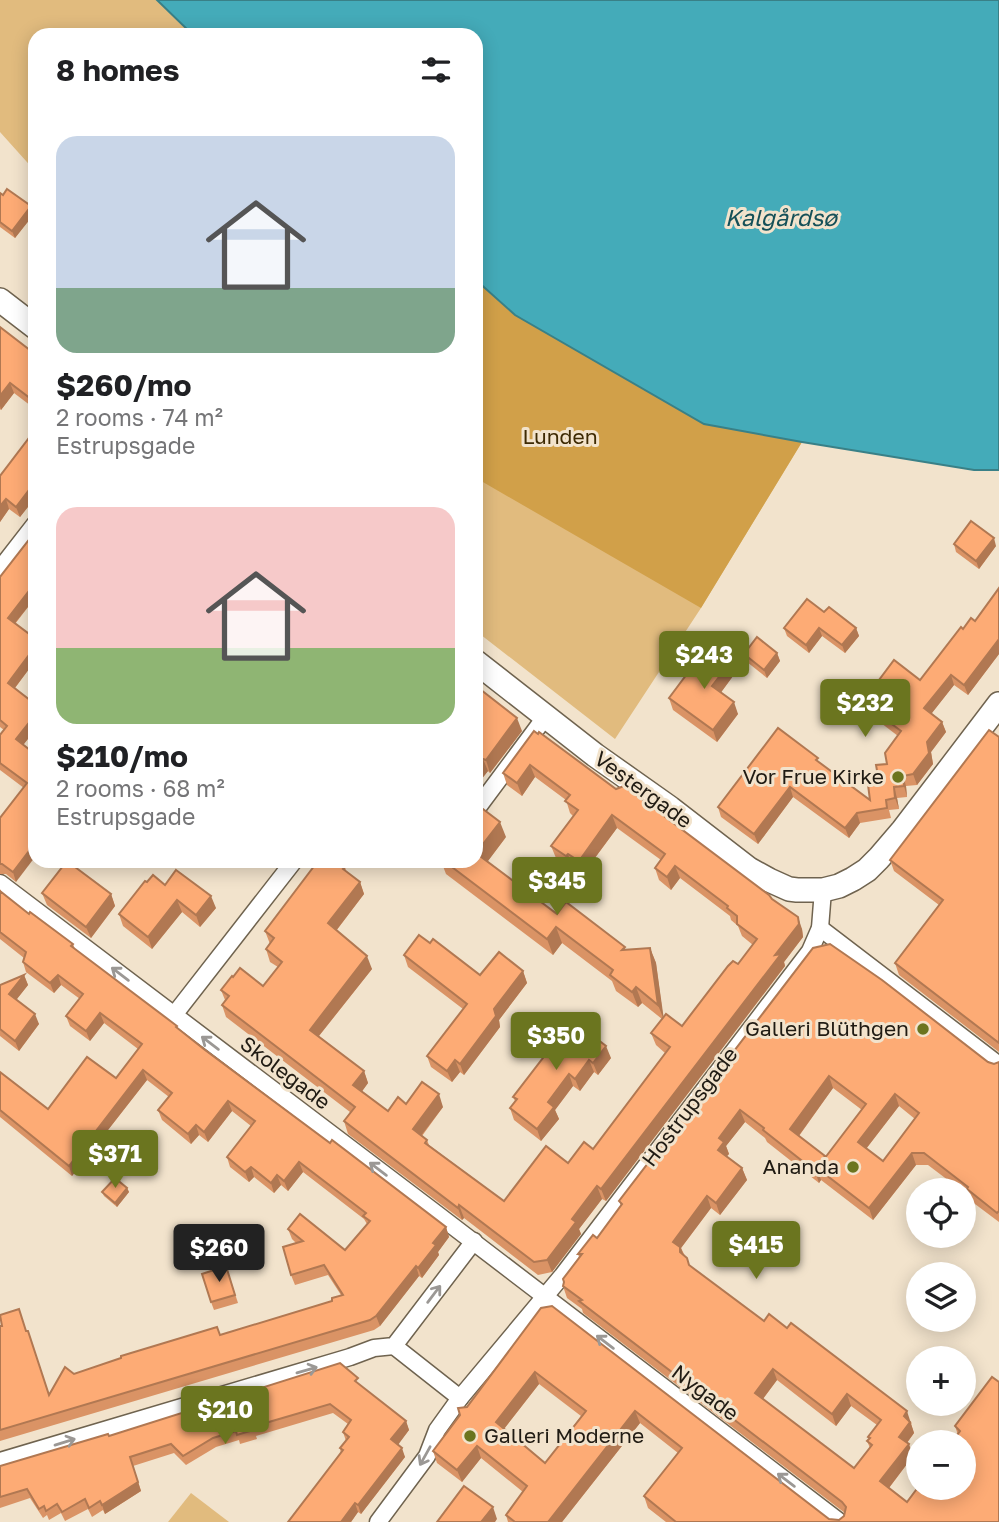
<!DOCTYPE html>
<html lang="en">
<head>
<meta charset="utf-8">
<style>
	:root { --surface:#fff; --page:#f2f2f2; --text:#202124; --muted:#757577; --accent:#6b751f }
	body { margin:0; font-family:"Golos Text",sans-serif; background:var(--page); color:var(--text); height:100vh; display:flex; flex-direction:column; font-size:26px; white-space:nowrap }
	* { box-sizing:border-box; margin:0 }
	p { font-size:23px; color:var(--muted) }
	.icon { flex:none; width:38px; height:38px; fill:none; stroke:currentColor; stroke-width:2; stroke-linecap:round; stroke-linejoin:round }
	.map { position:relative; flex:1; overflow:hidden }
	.side { position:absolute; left:28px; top:28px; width:455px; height:840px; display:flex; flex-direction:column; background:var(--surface); border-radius:21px; box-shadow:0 4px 18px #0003 }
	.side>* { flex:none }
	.controls { position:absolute; left:906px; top:1178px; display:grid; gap:14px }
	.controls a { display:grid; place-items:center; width:70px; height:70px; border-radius:50%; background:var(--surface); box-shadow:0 4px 18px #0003; font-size:35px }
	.price { position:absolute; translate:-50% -60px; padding:0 16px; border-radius:7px; background:var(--accent); color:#fff; font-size:23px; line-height:46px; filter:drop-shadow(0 2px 4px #0008) }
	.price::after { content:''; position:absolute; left:50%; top:42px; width:21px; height:16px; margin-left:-10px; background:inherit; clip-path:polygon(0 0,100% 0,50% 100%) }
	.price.on { background:#222; color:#fff }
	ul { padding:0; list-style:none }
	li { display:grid; align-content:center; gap:14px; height:371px; padding:0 28px }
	li span { display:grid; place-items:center; height:217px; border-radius:21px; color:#555 }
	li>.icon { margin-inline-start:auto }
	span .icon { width:126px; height:126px; fill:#fffc; stroke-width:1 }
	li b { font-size:30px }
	h2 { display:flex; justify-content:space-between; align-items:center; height:84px; padding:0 28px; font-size:30px }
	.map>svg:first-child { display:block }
	.green { fill:#e1bb7e }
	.forest { fill:#d1a049 }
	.water { fill:#44abb9; stroke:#398087; stroke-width:2 }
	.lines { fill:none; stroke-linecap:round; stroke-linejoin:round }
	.street-casing { stroke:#6f634f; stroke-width:19 }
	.secondary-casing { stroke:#6f634f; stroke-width:26 }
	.street { stroke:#fff; stroke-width:16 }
	.secondary { stroke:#fff; stroke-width:23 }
	.wall { fill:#da9365; fill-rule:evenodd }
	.shaded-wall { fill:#b17852 }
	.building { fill:#fdab75; stroke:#b17852; stroke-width:2; fill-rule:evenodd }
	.oneway { stroke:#9b9895 }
	.poi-dot { fill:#6b751f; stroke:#f2e3cc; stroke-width:2.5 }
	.labels { text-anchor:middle; stroke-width:6; stroke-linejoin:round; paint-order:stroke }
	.park-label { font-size:21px; fill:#3e2a03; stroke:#f2e3cc }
	.poi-label { font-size:21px; fill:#201b13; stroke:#f2e3cc; text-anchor:end }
	.street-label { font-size:21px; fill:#201b13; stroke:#f2e3cc }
	.water-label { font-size:23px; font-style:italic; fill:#155058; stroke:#f2e3cc }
</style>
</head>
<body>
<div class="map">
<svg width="999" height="1522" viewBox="0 0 999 1522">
	<rect width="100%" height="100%" fill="#f2e3cc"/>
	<g class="green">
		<polygon points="0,0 157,0 193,35 35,35 35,171 0,132"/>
		<polygon points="476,280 704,424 802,442 701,608 615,739 476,631"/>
		<polygon points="191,1493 229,1522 168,1522"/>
	</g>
	<polygon class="forest" points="476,280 515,315 704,424 802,442 701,608 476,478"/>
	<polygon class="water" points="157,0 999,0 999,470 974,470 802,442 704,424 515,315 476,280 476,35 193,35"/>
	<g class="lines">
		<defs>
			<g id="street">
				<polyline points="0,569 35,524"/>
				<polyline points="476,810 546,716"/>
				<polyline points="0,883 433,1211 840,1522"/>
				<polyline points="820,928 999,1065"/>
				<polyline points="174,1015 294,861"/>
				<polyline points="394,1346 460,1398"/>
				<polyline points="0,1461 350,1357 374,1348 394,1346 474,1241"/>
				<polyline points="378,1522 427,1456 437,1430 460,1398 562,1276 810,951 820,928 823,890"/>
			</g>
			<g id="secondary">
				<polyline points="0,300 35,327"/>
				<polyline points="476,662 595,755 670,808 749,869 769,880 789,889 797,890 823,890 839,886 853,879 867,870 879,858 903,830 999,704"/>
			</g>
		</defs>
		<use href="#street" class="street-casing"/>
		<use href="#secondary" class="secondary-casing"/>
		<use href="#street" class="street"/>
		<use href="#secondary" class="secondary"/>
	</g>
	<g class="wall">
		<polygon points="0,193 31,206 34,214 15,238 0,227"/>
		<polygon points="0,327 35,354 35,409 14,393 1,410 0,409"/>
		<polygon points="35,430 35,498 20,517 9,509 0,522 0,476"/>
		<polygon points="35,532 35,598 15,624 32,636 35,632 35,667 32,665 15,688 35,704 35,730 23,745 35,754 16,882 6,874 0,874 0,818 24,788 0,770 0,735 4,730 0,727 0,577"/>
		<polygon points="954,544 996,546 979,569 956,552"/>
		<polygon points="999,588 999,654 968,695 954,685 931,714 942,722 946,732 931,752 933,764 917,785 906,786 907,797 897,798 899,809 889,810 891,818 860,823 849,838 793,797 758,844 721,817 718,807 820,763 870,800 878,776 887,764 898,736 877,720 873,710 886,692 883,690 879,680 920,680 963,629 975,621"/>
		<polygon points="824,612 856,628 859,636 845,653 822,636 809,653 787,636 784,628"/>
		<polygon points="777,653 780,661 767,678 747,662 744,654"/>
		<polygon points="707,658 729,664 733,676 721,692 738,714 717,742 673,710 669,698"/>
		<polygon points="476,686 522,731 490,773 488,771 476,786"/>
		<polygon points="534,731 772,899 802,929 803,937 784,962 785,966 606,1201 602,1199 579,1229 581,1234 552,1272 538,1275 464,1218 462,1220 348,1134 344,1121 350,1112 226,1017 222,1005 225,1000 221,990 233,977 263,986 278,967 270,962 266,949 270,944 265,931 345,867 346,871 360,882 364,894 336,931 372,969 319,1036 364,1071 368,1083 362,1091 388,1111 406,1104 443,1107 422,1136 427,1140 429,1145 504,1201 593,1149 665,1053 656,1045 651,1033 662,1019 642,1003 638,1007 616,991 612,981 562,943 553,955 446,874 441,861 476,861 506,837 487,862 557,914 626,950 650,948 656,963 663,1017 682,1026 738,964 753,945 742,936 738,926 731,920 730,916 680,878 671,890 659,880 655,868 661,860 617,828 583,874 572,866 570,869 556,858 551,846 573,816 570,813 566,800 535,777 522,796 507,785 503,773"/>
		<polygon points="999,737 999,1052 899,975 895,963 939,905 894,871 890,860"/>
		<polygon points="147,882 165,885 216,908 200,927 182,912 152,949 123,926 119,914"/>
		<polygon points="0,889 2,893 29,914 73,944 75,949 177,1028 330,1143 446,1227 449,1237 438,1252 439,1255 422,1278 419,1276 380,1326 374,1330 0,1441 0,1326 27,1331 49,1395 74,1374 220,1335 332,1301 341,1295 328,1275 295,1285 291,1275 296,1243 292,1239 288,1229 345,1250 367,1224 364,1219 303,1172 288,1191 281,1185 274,1193 254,1177 249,1182 230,1167 227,1157 251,1126 232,1111 208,1142 199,1135 191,1144 162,1120 158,1110 169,1097 147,1080 72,1176 0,1117 0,1072 48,1109 116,1078 138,1049 104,1023 90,1041 70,1026 66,1016 80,999 61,985 54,993 26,972 23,962 24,958 0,939"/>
		<polygon points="42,893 111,894 115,906 91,938 47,905"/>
		<polygon points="430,943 480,975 523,971 527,983 499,1020 500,1027 464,1075 460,1072 452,1082 431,1067 427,1056 463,1009 408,967 404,955"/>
		<path d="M813,948L988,1062L994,1064L999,1062V1222L971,1201L970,1196L964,1192V1190H961L928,1165H916L873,1220L821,1180L819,1183L767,1142L765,1138L745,1122L726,1146L729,1154L726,1156L742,1168L747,1180L720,1215L711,1208L681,1248L690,1266L764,1321L912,1423L911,1424L914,1433L907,1443L913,1456L889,1488L907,1502L958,1435L955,1426L992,1377L999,1522H666L648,1508L644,1496L678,1453L640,1423L562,1522H508L506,1515L523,1492L481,1458L462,1482L437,1463L433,1451L541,1308L829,1519L839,1520L844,1516L845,1513L583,1313L582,1309L567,1298L563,1286L564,1283L563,1279L579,1257L578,1254L597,1238L621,1206L619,1201ZM833,1088L862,1110L826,1157L799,1136ZM899,1106L915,1119L883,1161L866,1149ZM777,1380L836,1426L851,1406L877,1425L868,1437L869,1440L867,1441L870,1448L854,1468L763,1399ZM539,1384L581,1416L545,1463L504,1429Z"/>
		<polygon points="24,975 28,985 16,1000 39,1024 19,1051 0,1036 0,985"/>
		<polygon points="557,1036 611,1058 598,1075 594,1072 580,1091 573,1086 555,1110 559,1119 541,1141 514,1120 510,1108 515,1101 513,1097 558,1038"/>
		<polygon points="127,1188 129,1192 117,1207 104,1196 102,1192"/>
		<polygon points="229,1275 238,1303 214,1310 211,1302"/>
		<polygon points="360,1386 406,1421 409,1430 398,1444 405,1457 361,1514 358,1512 351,1522 340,1448 346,1441 343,1432 348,1424 333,1413 256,1436 257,1439 240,1444 239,1440 216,1447 186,1465 174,1453 133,1466 141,1491 105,1514 103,1510 92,1517 88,1509 65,1521 61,1513 49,1520 47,1515 43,1518 30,1498 0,1508 0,1466 109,1436"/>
	</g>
	<g class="shaded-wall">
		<polygon points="31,206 34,214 15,238 12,231"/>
		<polygon points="10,383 14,393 1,410 0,406 0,396"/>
		<polygon points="35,482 35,498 20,517 16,507"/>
		<polygon points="6,499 9,509 0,522 0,506"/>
		<polygon points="994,538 996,546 979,569 976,561"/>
		<polygon points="35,583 35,598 11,628 8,618"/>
		<polygon points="819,628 822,636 809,653 806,645"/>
		<polygon points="856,628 859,636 845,653 842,645"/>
		<polygon points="999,639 999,654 968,695 964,685"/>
		<polygon points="777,653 780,661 767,678 764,670"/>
		<polygon points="29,655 32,665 11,693 8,683"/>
		<polygon points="729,664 733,676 717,698 712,686"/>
		<polygon points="951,675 954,685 928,718 924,708"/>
		<polygon points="734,702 738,714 717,742 713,730"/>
		<polygon points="35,715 35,730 20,749 16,739"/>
		<polygon points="517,718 522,731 490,773 486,760"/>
		<polygon points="942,722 946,732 931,752 933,764 917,785 913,774 927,742"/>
		<polygon points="483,759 488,771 476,786 476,768"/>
		<polygon points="530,765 535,777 522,796 517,783"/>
		<polygon points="903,776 906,786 907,797 904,786"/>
		<polygon points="790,787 793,797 758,844 754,834"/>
		<polygon points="894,787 897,798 899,809 895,798"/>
		<polygon points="857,813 860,823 849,838 845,828"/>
		<polygon points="612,815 617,828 583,874 579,861"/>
		<polygon points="500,822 506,837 482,869 476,853"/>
		<polygon points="35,843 35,857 16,882 13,872"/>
		<polygon points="568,854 572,866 570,869 566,856"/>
		<polygon points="675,866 680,878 671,890 667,877"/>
		<polygon points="360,882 364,894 332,936 328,923"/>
		<polygon points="111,894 115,906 91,938 86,927"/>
		<polygon points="211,896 216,908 200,927 196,915"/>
		<polygon points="177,900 182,912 152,949 148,937"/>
		<polygon points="798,917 802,929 803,937 784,962 785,966 606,1201 601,1189"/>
		<polygon points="556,927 562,943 553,955 547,939"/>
		<polygon points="650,948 656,963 664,1020 658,1005"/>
		<polygon points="367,956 372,969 314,1042 310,1030"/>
		<polygon points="523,971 527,983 499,1020 500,1027 464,1075 460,1064 494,1009"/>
		<polygon points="24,975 28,985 13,1004 9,994"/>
		<polygon points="58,975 61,985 54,993 50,983"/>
		<polygon points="636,987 642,1003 638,1007 632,992"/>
		<polygon points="100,1013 104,1023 90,1041 86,1031"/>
		<polygon points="35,1014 39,1024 19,1051 15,1041"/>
		<polygon points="606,1046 611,1058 598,1075 593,1063"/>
		<polygon points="455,1060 460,1072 452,1082 447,1071"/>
		<polygon points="589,1060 594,1072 580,1091 575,1079"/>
		<polygon points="143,1070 147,1080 72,1176 69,1166"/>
		<polygon points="364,1071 368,1083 358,1097 353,1085"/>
		<polygon points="569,1074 573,1086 555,1110 559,1119 541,1141 537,1129 548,1102"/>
		<polygon points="829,1076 833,1088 795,1141 790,1129"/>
		<polygon points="439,1094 443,1107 417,1141 413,1129"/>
		<polygon points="895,1094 899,1106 862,1154 858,1142"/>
		<polygon points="228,1101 232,1111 208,1142 204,1132"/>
		<polygon points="740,1110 745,1122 726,1146 729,1154 722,1162 718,1150 719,1138"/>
		<polygon points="196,1125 199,1135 191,1144 188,1134"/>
		<polygon points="912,1153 916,1165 873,1220 869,1208"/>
		<polygon points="299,1162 303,1172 288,1191 284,1181"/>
		<polygon points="251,1167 254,1177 249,1182 245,1172"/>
		<polygon points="742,1168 747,1180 720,1215 716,1203"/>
		<polygon points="817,1168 821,1180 819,1183 815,1171"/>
		<polygon points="277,1175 281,1185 274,1193 271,1183"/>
		<polygon points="597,1186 602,1199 579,1229 581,1234 552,1272 547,1260 572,1219"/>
		<polygon points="127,1188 129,1192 117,1207 115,1203"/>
		<polygon points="707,1196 711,1208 681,1248 685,1259 673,1242"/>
		<polygon points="459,1205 464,1218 462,1220 458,1208"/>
		<polygon points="446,1227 449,1237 438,1252 439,1255 422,1278 418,1268 433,1243"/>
		<polygon points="416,1266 419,1276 380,1326 376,1316"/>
		<polygon points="773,1369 777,1380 759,1404 755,1393"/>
		<polygon points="535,1372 539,1384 500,1434 496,1422"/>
		<polygon points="847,1394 851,1406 836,1426 832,1414"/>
		<polygon points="635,1411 640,1423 562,1522 548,1522"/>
		<polygon points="907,1411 914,1433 903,1448 899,1437 904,1416"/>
		<polygon points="406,1421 409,1430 395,1449 391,1439"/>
		<polygon points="909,1444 913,1456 885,1493 880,1481"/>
		<polygon points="477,1446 481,1458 462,1482 457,1470"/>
		<polygon points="402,1448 405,1457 361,1514 358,1505"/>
		<polygon points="130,1457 141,1491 105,1514 102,1505"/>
		<polygon points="355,1503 358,1512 351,1522 341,1522"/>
		<polygon points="493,1507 497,1519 495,1522 481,1522"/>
	</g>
	<g class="building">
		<polygon points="7,189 31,206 12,231 0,222 0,193 3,195"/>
		<polygon points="0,327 35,354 35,402 10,383 0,396"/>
		<polygon points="35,430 35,482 16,507 6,499 0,506 0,476"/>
		<polygon points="971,521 994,538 976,561 954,544"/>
		<polygon points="35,532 35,583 8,618 32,636 35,632 35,660 29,655 8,683 35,704 35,715 16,739 35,754 35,828 33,831 35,832 35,843 13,872 2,864 0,864 0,818 27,783 0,763 0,735 7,726 0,720 0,577"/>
		<polygon points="999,588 999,639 964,685 951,675 924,708 942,722 927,742 929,753 913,774 903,776 904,786 894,787 895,798 886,800 887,808 857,813 845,828 790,787 754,834 718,807 778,728 818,758 816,760 870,800 867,777 878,776 876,765 887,764 885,753 901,731 873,710 889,687 879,680 894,660 920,680 961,627 963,629 971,618 975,621"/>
		<polygon points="807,599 824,612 829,607 856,628 842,645 819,628 806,645 784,628"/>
		<polygon points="757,637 777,653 764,670 744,654"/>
		<polygon points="712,652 729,664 712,686 734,702 713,730 669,698 702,654 707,658"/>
		<polygon points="476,686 517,718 486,760 483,759 476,768"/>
		<polygon points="989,730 999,737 999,1043 895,963 943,900 890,860"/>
		<polygon points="534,731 538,734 539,732 616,789 624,786 769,895 772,899 798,917 799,924 775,955 781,954 601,1189 597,1186 572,1219 576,1222 547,1260 534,1262 459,1205 458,1208 344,1121 355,1107 222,1005 229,996 221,990 232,976 233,977 240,968 263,986 282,962 266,949 274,938 265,931 318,861 337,861 345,867 343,869 360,882 328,923 367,956 310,1030 364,1071 353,1085 388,1111 398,1097 406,1104 422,1082 439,1094 413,1129 427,1140 425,1143 504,1201 546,1146 568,1163 584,1142 593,1149 670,1047 651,1033 666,1014 682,1026 728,966 733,961 738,964 757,939 737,924 737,916 727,908 728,906 675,866 667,877 655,868 665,854 612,815 579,861 568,854 566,856 551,846 578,810 565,801 570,795 530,765 517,783 503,773"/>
		<polygon points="479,806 500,822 476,853 557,914 566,902 625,947 622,950 650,948 658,1005 636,987 632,992 610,975 613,970 556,927 547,939 444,861 476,861 476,811"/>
		<polygon points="67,861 111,894 86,927 42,893"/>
		<polygon points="176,870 211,896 196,915 177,900 148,937 119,914 145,881 147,882 153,875 165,885"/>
		<polygon points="0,891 29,914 30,912 73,944 71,946 177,1026 176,1027 205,1050 330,1143 332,1140 446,1227 433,1243 436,1245 418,1268 416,1266 376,1316 370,1320 0,1430 0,1326 2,1326 0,1315 19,1309 26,1331 28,1331 49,1395 65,1367 74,1374 121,1358 121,1356 217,1327 220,1335 332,1301 332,1298 343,1295 324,1265 291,1275 283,1247 303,1241 288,1229 300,1214 345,1250 370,1221 363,1216 366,1213 299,1162 284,1181 277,1175 271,1183 251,1167 245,1172 227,1157 255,1121 228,1101 204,1132 196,1125 188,1134 158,1110 172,1093 143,1070 69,1166 0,1110 0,1072 48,1109 87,1057 116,1078 142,1044 100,1013 86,1031 66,1016 83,994 58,975 50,983 23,962 26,952 0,932"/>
		<polygon points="419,935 430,943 433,939 480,975 499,952 523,971 494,1009 496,1016 460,1064 455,1060 447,1071 427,1056 467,1004 404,955"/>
		<path d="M830,944L882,980L988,1062L994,1064L999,1062V1211L997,1213L967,1189L968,1187L924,1153H912L869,1208L817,1168L815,1171L763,1130L764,1128L740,1110L719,1138L724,1142L718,1150L742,1168L716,1203L707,1196L673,1242L680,1247V1252L687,1258L689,1265L764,1321L769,1314L787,1328L791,1323L907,1411L904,1416L910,1422L899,1437L909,1444L880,1481L907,1502L919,1486V1488H964V1442H952L960,1431L955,1426L992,1377L999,1382V1522H676L644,1496L682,1448L635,1411L548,1522H515L506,1515L527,1486L477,1446L457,1470L433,1451L460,1415L458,1408L467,1407L541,1308L552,1306L829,1519L839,1520L844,1516L846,1507L842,1502L579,1301L582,1300L563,1286L564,1282L563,1279L582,1254H578L593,1235L597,1238L622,1204L619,1201L813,948ZM829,1076L866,1104L818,1167L825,1156L790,1129ZM895,1094L919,1113L883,1161L858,1142ZM773,1369L832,1414L847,1394L881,1420L868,1437L870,1438L867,1441L872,1445L854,1468L755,1393ZM535,1372L586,1411L545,1463L496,1422Z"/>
		<polygon points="24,975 9,994 35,1014 15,1041 0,1029 0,985"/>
		<polygon points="571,1019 606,1046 593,1063 589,1060 575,1079 569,1074 548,1102 554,1107 537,1129 510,1108 517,1099 513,1097 559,1037 557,1036"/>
		<polygon points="115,1178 127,1188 115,1203 102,1192"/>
		<polygon points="226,1266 235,1295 211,1302 202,1274"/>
		<polygon points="340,1363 358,1378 355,1381 406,1421 391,1439 402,1448 358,1505 355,1503 341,1522 288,1522 343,1450 340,1448 349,1437 343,1432 351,1420 330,1404 252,1427 253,1430 237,1435 236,1431 213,1438 183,1456 171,1444 130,1457 138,1482 102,1505 100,1501 89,1508 85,1499 62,1512 57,1504 46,1511 44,1506 39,1509 27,1489 0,1497 0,1466 108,1434 109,1436"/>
		<polygon points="464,1486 493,1507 481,1522 437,1522"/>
	</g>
	<defs><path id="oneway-shaft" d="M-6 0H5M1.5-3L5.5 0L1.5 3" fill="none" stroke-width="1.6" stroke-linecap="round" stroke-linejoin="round" transform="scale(1.75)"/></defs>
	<g class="oneway">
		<use href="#oneway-shaft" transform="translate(120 974) rotate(-143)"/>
		<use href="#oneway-shaft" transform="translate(210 1043) rotate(-143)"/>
		<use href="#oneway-shaft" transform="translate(378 1169) rotate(-143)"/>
		<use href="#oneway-shaft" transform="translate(434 1294) rotate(-53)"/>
		<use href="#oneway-shaft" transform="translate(605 1342) rotate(-143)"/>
		<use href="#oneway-shaft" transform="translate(307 1370) rotate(-16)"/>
		<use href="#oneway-shaft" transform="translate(65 1442) rotate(-17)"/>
		<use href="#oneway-shaft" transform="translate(425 1456) rotate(119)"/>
		<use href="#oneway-shaft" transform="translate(786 1480) rotate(-143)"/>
	</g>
	<g class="poi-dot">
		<circle cx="898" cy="777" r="7"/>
		<circle cx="923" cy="1029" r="7"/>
		<circle cx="853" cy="1167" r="7"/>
		<circle cx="470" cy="1436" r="7"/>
	</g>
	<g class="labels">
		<g class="park-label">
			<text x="560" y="444">Lunden</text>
		</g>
		<g class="poi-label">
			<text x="884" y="784">Vor Frue Kirke</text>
			<text x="909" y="1036">Galleri Blüthgen</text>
			<text x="839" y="1174">Ananda</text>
			<text x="484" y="1443" text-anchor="start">Galleri Moderne</text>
		</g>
		<g class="street-label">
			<text transform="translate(643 790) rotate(36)" y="7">Vestergade</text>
			<text transform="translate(285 1073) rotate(37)" y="7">Skolegade</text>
			<text transform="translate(690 1107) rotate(-53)" y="7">Hostrupsgade</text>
			<text transform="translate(705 1393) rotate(37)" y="7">Nygade</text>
		</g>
		<g class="water-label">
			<text x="781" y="226">Kalgårdsø</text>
		</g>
	</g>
</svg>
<div class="controls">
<a><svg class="icon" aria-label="locate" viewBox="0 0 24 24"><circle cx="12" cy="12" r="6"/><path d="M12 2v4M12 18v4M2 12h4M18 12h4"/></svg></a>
<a><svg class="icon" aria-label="layers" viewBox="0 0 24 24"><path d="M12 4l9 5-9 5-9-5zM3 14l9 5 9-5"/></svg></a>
<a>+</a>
<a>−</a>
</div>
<b class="price" style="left:704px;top:691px">$243</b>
<b class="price" style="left:865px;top:739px">$232</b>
<b class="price" style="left:557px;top:917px">$345</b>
<b class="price" style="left:556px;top:1072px">$350</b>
<b class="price" style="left:115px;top:1190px">$371</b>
<b class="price" style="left:756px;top:1281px">$415</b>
<b class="price on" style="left:219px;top:1284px">$260</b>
<b class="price" style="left:225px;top:1446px">$210</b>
<section class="side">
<h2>8 homes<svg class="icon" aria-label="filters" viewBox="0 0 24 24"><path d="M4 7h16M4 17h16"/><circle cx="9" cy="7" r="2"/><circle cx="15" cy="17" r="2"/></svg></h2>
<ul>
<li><span style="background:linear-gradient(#c9d6e8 70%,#7fa58c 0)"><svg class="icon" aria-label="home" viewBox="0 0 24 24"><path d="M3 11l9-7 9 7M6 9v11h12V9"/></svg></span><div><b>$260/mo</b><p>2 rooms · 74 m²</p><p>Estrupsgade</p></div></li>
<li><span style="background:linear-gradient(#f6c9c9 65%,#8fb573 0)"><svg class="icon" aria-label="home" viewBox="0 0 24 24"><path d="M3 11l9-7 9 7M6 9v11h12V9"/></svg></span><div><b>$210/mo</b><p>2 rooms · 68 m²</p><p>Estrupsgade</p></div></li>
</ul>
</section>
</div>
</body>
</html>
